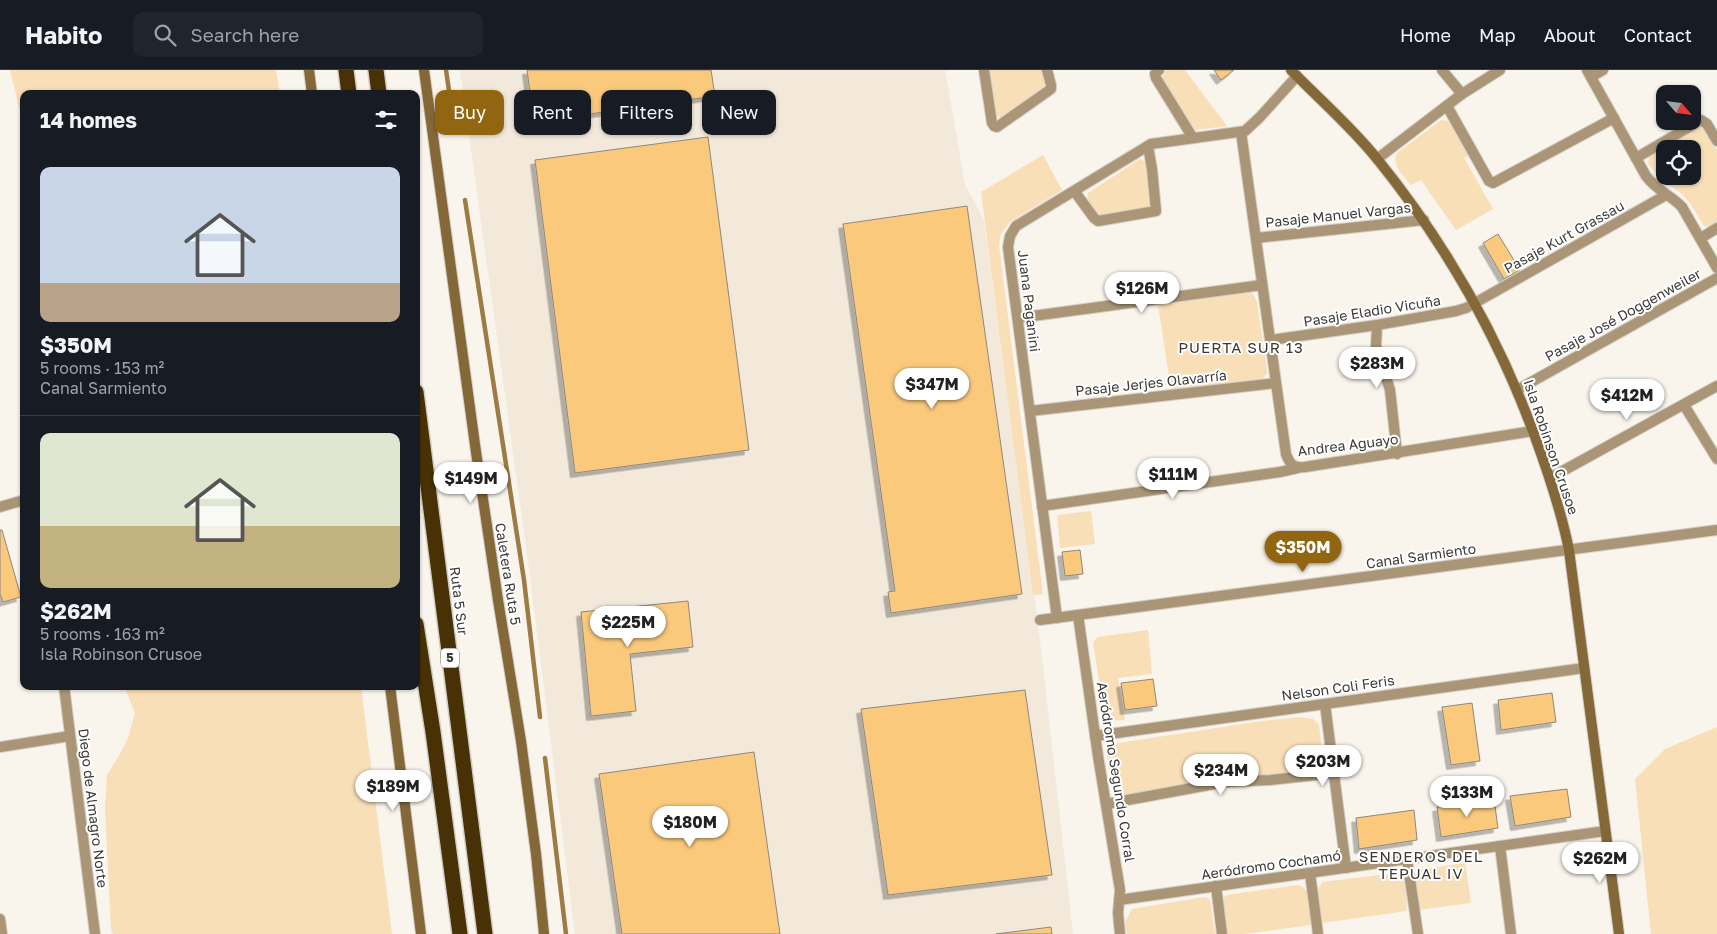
<!DOCTYPE html>
<html lang="en">
<head>
<meta charset="utf-8">
<style>
	:root { --surface:#171b24; --page:#20242c; --text:#f1f3f6; --muted:#9ea1a6; --line:#363941; --accent:#926610 }
	body { margin:0; font-family:"Golos Text",sans-serif; background:var(--page); color:var(--text); height:100vh; display:flex; flex-direction:column; font-size:19px; white-space:nowrap }
	* { box-sizing:border-box; margin:0 }
	p { font-size:16px; color:var(--muted) }
	.icon { flex:none; width:28px; height:28px; fill:none; stroke:currentColor; stroke-width:2; stroke-linecap:round; stroke-linejoin:round }
	.map { position:relative; flex:1; overflow:hidden }
	.drawer { position:absolute; left:20px; top:20px; width:400px; height:600px; display:flex; flex-direction:column; background:var(--surface); border-radius:10px; box-shadow:0 1px 4px #0004 }
	.drawer>* { flex:none }
	.top-card { position:absolute; left:435px; top:20px; width:475px; height:45px; display:flex; gap:10px }
	.needle { width:32px; rotate:118deg }
	.buttons { position:absolute; left:1656px; top:15px; display:grid; gap:10px }
	.buttons a { display:grid; place-items:center; width:45px; height:45px; border-radius:10px; background:var(--surface); box-shadow:0 1px 4px #0004; font-size:25px }
	.price { position:absolute; translate:-50% -42px; padding:0 11px; border-radius:18px; background:#fff; color:#222; font-size:16px; line-height:32px; filter:drop-shadow(0 1px 2px #0008) }
	.price::after { content:''; position:absolute; left:50%; top:30px; width:15px; height:11px; margin-left:-8px; background:inherit; clip-path:polygon(0 0,100% 0,50% 100%) }
	.price.active { background:var(--accent); color:#fff }
	ul { padding:0; list-style:none }
	li { display:grid; align-content:center; gap:10px; height:265px; padding:0 20px }
	li+li { border-top:1px solid var(--line) }
	li span { display:grid; place-items:center; height:155px; border-radius:10px; color:#555 }
	li>.icon { margin-inline-start:auto }
	span .icon { width:90px; height:90px; fill:#fffc; stroke-width:1 }
	li b { font-size:21px }
	h2 { display:flex; justify-content:space-between; align-items:center; height:60px; padding:0 20px; font-size:21px }
	.pill { padding:0 18px; border-radius:10px; background:var(--surface); box-shadow:0 1px 4px #0004; font-size:18px; line-height:45px }
	.pill.active { background:var(--accent); color:#fff }
	header { display:flex; align-items:center; gap:30px; box-sizing:border-box; height:70px; padding:0 25px; background:var(--surface); border-bottom:1px solid var(--line) }
	header strong { font-size:24px }
	nav { display:flex; gap:28px; margin-inline-start:auto; font-size:18px }
	.search { width:350px; height:45px; background:var(--page); display:flex; align-items:center; gap:12px; box-sizing:border-box; padding:0 18px; border-radius:10px; color:var(--muted); font-size:19px }
	.map>svg:first-child { display:block }
	.built { fill:#f2e9db }
	.green { fill:#f9dfb7; fill-rule:evenodd }
	.lines { fill:none; stroke-linecap:round; stroke-linejoin:round }
	.stream { stroke:#9d7b45; stroke-width:4.5 }
	.building { fill:#fac97c; stroke:#8c8881; filter:url(#shadow) }
	.street-casing { stroke:#d3cfc8; stroke-width:12 }
	.secondary-casing { stroke:#d3cfc8; stroke-width:12 }
	.highway-casing { stroke:#d3cfc8; stroke-width:18 }
	.street { stroke:#aa9677; stroke-width:10 }
	.secondary { stroke:#856838; stroke-width:10 }
	.highway { stroke:#483104; stroke-width:15 }
	.labels { text-anchor:middle; stroke-width:4; stroke-linejoin:round; paint-order:stroke }
	.shield { fill:#fff; stroke:#777674; stroke-width:1 }
	.shield-label { font-size:12px; font-weight:bold; fill:#3d3b38 }
	.street-label { font-size:14px; fill:#3d3b38; stroke:#fff }
	.neighbourhood-label { font-size:15px; letter-spacing:1px; fill:#3c3832; stroke:#fff }
</style>
</head>
<body>
<header>
<strong>Habito</strong>
<div class="search"><svg class="icon" aria-label="search" viewBox="0 0 24 24"><circle cx="10" cy="10" r="6"/><path d="M15 15l6 6"/></svg>Search here</div>
<nav><a>Home</a><a>Map</a><a>About</a><a>Contact</a></nav>
</header>
<div class="map">
<svg width="1717" height="864" viewBox="0 0 1717 864">
	<defs>
		<filter id="shadow"><feDropShadow dx="-4.5" dy="4.5" stdDeviation="0" flood-color="#0004"/></filter>
	</defs>
	<rect width="100%" height="100%" fill="#f9f4ec"/>
	<polygon class="built" points="460,0 945,0 965,115 984,150 1040,570 1073,864 575,864 528,491"/>
	<g class="green">
		<polygon points="10,0 276,0 280,24 24,24 24,58"/>
		<polygon points="987,0 1043,0 1047,17 1004,47 999,47 995,45"/>
		<polygon points="1166,0 1185,0 1227,56 1196,60 1190,55 1163,11 1162,8"/>
		<path d="M1441,50L1449,51L1451,53L1469,86L1464,88L1493,139L1456,160L1421,110L1411,115C1404,106 1391,95 1397,83Z"/>
		<path d="M1699,57L1706,60L1717,80V154L1710,157L1704,156L1690,133L1681,123L1660,109L1648,93L1649,87L1652,83ZM1665,79H1692V106H1665Z"/>
		<polygon points="1043,85 1062,120 1010,152 1001,164 999,175 1043,524 1033,525 981,122"/>
		<path d="M1140,89L1143,90L1147,95L1152,134L1151,137L1100,146C1092,141 1085,133 1088,123Z"/>
		<polygon points="1246,222 1253,224 1257,232 1267,300 1267,304 1262,309 1171,320 1158,235"/>
		<polygon points="1091,441 1095,474 1060,478 1057,445"/>
		<polygon points="1148,560 1152,604 1118,608 1125,650 1107,651 1105,649 1093,572 1098,567"/>
		<polygon points="124,616 361,616 392,864 113,864 111,859 105,738 107,705 120,684 128,668 135,643"/>
		<path d="M1300,647L1313,649L1319,655L1323,692L1320,698L1317,700L1220,709L1117,729L1114,724C1112,711 1102,683 1112,674L1255,652Z"/>
		<polygon points="1717,657 1717,864 1651,864 1635,709 1665,679"/>
		<polygon points="1465,793 1471,833 1418,840 1413,810 1418,800"/>
		<path d="M1395,803C1409,807 1406,830 1407,841L1322,853L1317,821L1322,812Z"/>
		<path d="M1298,815C1313,819 1310,842 1311,855L1245,864H1225L1222,830L1226,825Z"/>
		<polygon points="1204,827 1208,828 1210,830 1215,864 1127,864 1125,852 1132,839"/>
	</g>
	<g class="lines">
		<g class="stream">
			<polyline points="446,0 454,55"/>
			<polyline points="465,130 524,510 540,647"/>
			<polyline points="545,688 566,864"/>
		</g>
	</g>
	<g class="building">
		<polygon points="527,0 711,0 715,26 534,52"/>
		<polygon points="1214,0 1234,0 1221,10"/>
		<polygon points="708,67 749,380 575,403 535,90"/>
		<polygon points="967,136 1022,524 891,543 888,522 895,521 843,154"/>
		<polygon points="1498,164 1520,200 1504,209 1483,173"/>
		<polygon points="0,460 2,460 21,527 3,532 0,524"/>
		<polygon points="1080,480 1083,504 1065,506 1062,482"/>
		<polygon points="688,531 693,577 630,584 636,641 591,646 581,542"/>
		<polygon points="1153,609 1157,636 1125,640 1121,613"/>
		<polygon points="1025,620 1052,805 888,825 861,639"/>
		<polygon points="1552,623 1556,652 1501,660 1498,630"/>
		<polygon points="1472,633 1480,691 1451,695 1442,637"/>
		<polygon points="754,682 780,864 622,864 599,704"/>
		<polygon points="1567,719 1571,747 1515,756 1510,726"/>
		<polygon points="1494,729 1498,758 1441,767 1437,737"/>
		<polygon points="1414,740 1417,770 1359,779 1356,748"/>
		<polygon points="1051,857 1052,864 996,864"/>
	</g>
	<g class="lines">
		<defs>
			<g id="street">
				<polyline points="984,0 992,53 994,56 997,57 1051,19 1051,15 1047,0"/>
				<polyline points="1159,0 1155,4 1156,8 1193,68"/>
				<polyline points="1442,0 1462,24"/>
				<path d="M1587,0L1646,106C1657,121 1671,125 1682,137L1717,198"/>
				<polyline points="1591,7 1603,0"/>
				<polyline points="1447,36 1489,111 1493,113 1614,48"/>
				<path d="M1241,62L1286,384C1290,395 1294,398 1305,397L1533,361"/>
				<polyline points="1636,88 1701,50 1707,54 1717,71"/>
				<polyline points="1377,89 1462,24 1500,0"/>
				<polyline points="1075,122 1094,148 1098,151 1156,141 1152,99 1148,76"/>
				<polyline points="1256,168 1424,150"/>
				<polyline points="1701,168 1717,158"/>
				<polyline points="1018,248 1262,215"/>
				<polyline points="1377,255 1376,276 1390,320 1397,384"/>
				<polyline points="1271,270 1377,255 1456,241 1466,238 1666,125"/>
				<polyline points="1517,320 1717,208"/>
				<polyline points="1684,335 1717,389"/>
				<polyline points="1030,341 1276,313"/>
				<polyline points="1550,408 1717,316"/>
				<polyline points="1042,436 1280,402 1298,398"/>
				<polyline points="0,437 24,430"/>
				<polyline points="1078,545 1098,686 1120,820 1118,843 1120,864"/>
				<polyline points="1057,548 1008,177 1010,166 1016,156 1151,74 1245,61 1260,47 1297,6"/>
				<polyline points="1040,550 1717,460"/>
				<polyline points="64,616 95,864"/>
				<polyline points="1325,634 1346,798"/>
				<polyline points="1095,666 1584,598"/>
				<polyline points="0,677 70,666"/>
				<polyline points="1106,734 1225,712 1270,710 1334,703"/>
				<polyline points="1500,776 1511,864"/>
				<polyline points="1407,789 1418,864"/>
				<polyline points="1310,803 1318,864"/>
				<polyline points="1216,816 1222,864"/>
				<polyline points="1119,830 1605,761"/>
				<polyline points="0,849 2,864"/>
			</g>
			<g id="secondary">
				<polyline points="309,0 312,24"/>
				<polyline points="424,0 476,382 498,530 521,671 536,784 544,864"/>
				<path d="M1291,0C1320,30 1352,57 1378,90C1445,173 1497,264 1534,364C1548,402 1561,440 1569,480L1619,864"/>
				<polyline points="390,616 421,864"/>
			</g>
			<g id="highway">
				<polyline points="346,0 349,24"/>
				<polyline points="376,0 379,24"/>
				<polyline points="416,322 485,864"/>
				<polyline points="416,554 433,662 460,864"/>
			</g>
		</defs>
		<use href="#street" class="street-casing"/>
		<use href="#secondary" class="secondary-casing"/>
		<use href="#highway" class="highway-casing"/>
		<use href="#street" class="street"/>
		<use href="#secondary" class="secondary"/>
		<use href="#highway" class="highway"/>
	</g>
	<g class="labels">
		<rect class="shield" x="441" y="578.5" width="18" height="19" rx="4"/>
		<g class="shield-label">
			<text x="450" y="592">5</text>
		</g>
		<g class="street-label">
			<text transform="translate(1338 145) rotate(-6)" y="5">Pasaje Manuel Vargas</text>
			<text transform="translate(1564 167) rotate(-29)" y="5">Pasaje Kurt Grassau</text>
			<text transform="translate(1029 231) rotate(83)" y="5">Juana Paganini</text>
			<text transform="translate(1372 241) rotate(-9)" y="5">Pasaje Eladio Vicuña</text>
			<text transform="translate(1623 245) rotate(-29)" y="5">Pasaje José Doggenweiler</text>
			<text transform="translate(1151 313) rotate(-6)" y="5">Pasaje Jerjes Olavarría</text>
			<text transform="translate(1348 375) rotate(-7)" y="5">Andrea Aguayo</text>
			<text transform="translate(1551 377) rotate(71)" y="5">Isla Robinson Crusoe</text>
			<text transform="translate(1421 486) rotate(-8)" y="5">Canal Sarmiento</text>
			<text transform="translate(508 504) rotate(81)" y="5">Caletera Ruta 5</text>
			<text transform="translate(459 531) rotate(83)" y="5">Ruta 5 Sur</text>
			<text transform="translate(1338 618) rotate(-8)" y="5">Nelson Coli Feris</text>
			<text transform="translate(1116 702) rotate(81)" y="5">Aeródromo Segundo Corral</text>
			<text transform="translate(93 738) rotate(83)" y="5">Diego de Almagro Norte</text>
			<text transform="translate(1271 795) rotate(-8)" y="5">Aeródromo Cochamó</text>
		</g>
		<g class="neighbourhood-label">
			<text x="1241" y="283">PUERTA SUR 13</text>
			<text x="1421" y="792">SENDEROS DEL<tspan x="1421" dy="17">TEPUAL IV</tspan></text>
		</g>
	</g>
</svg>
<div class="buttons">
<a><svg class="needle" viewBox="-14 -14 28 28"><path d="M0-13l5 13h-10z" fill="#e53935"/><path d="M0 13l5-13h-10z" fill="#9ea1a6"/></svg></a>
<a><svg class="icon" aria-label="locate" viewBox="0 0 24 24"><circle cx="12" cy="12" r="6"/><path d="M12 2v4M12 18v4M2 12h4M18 12h4"/></svg></a>
</div>
<b class="price" style="left:1142px;top:244px">$126M</b>
<b class="price" style="left:1377px;top:319px">$283M</b>
<b class="price" style="left:932px;top:340px">$347M</b>
<b class="price" style="left:1627px;top:351px">$412M</b>
<b class="price" style="left:1173px;top:430px">$111M</b>
<b class="price" style="left:471px;top:434px">$149M</b>
<b class="price active" style="left:1303px;top:503px">$350M</b>
<b class="price" style="left:628px;top:578px">$225M</b>
<b class="price" style="left:1323px;top:717px">$203M</b>
<b class="price" style="left:1221px;top:726px">$234M</b>
<b class="price" style="left:393px;top:742px">$189M</b>
<b class="price" style="left:1467px;top:748px">$133M</b>
<b class="price" style="left:690px;top:778px">$180M</b>
<b class="price" style="left:1600px;top:814px">$262M</b>
<div class="top-card">
<a class="pill active">Buy</a>
<a class="pill">Rent</a>
<a class="pill">Filters</a>
<a class="pill">New</a>
</div>
<section class="drawer">
<h2>14 homes<svg class="icon" aria-label="filters" viewBox="0 0 24 24"><path d="M4 7h16M4 17h16"/><circle cx="9" cy="7" r="2"/><circle cx="15" cy="17" r="2"/></svg></h2>
<ul>
<li><span style="background:linear-gradient(#c9d6e8 75%,#b9a48a 0)"><svg class="icon" aria-label="home" viewBox="0 0 24 24"><path d="M3 11l9-7 9 7M6 9v11h12V9"/></svg></span><div><b>$350M</b><p>5 rooms · 153 m²</p><p>Canal Sarmiento</p></div></li>
<li><span style="background:linear-gradient(#dfe7d0 60%,#c2b280 0)"><svg class="icon" aria-label="home" viewBox="0 0 24 24"><path d="M3 11l9-7 9 7M6 9v11h12V9"/></svg></span><div><b>$262M</b><p>5 rooms · 163 m²</p><p>Isla Robinson Crusoe</p></div></li>
</ul>
</section>
</div>
</body>
</html>
